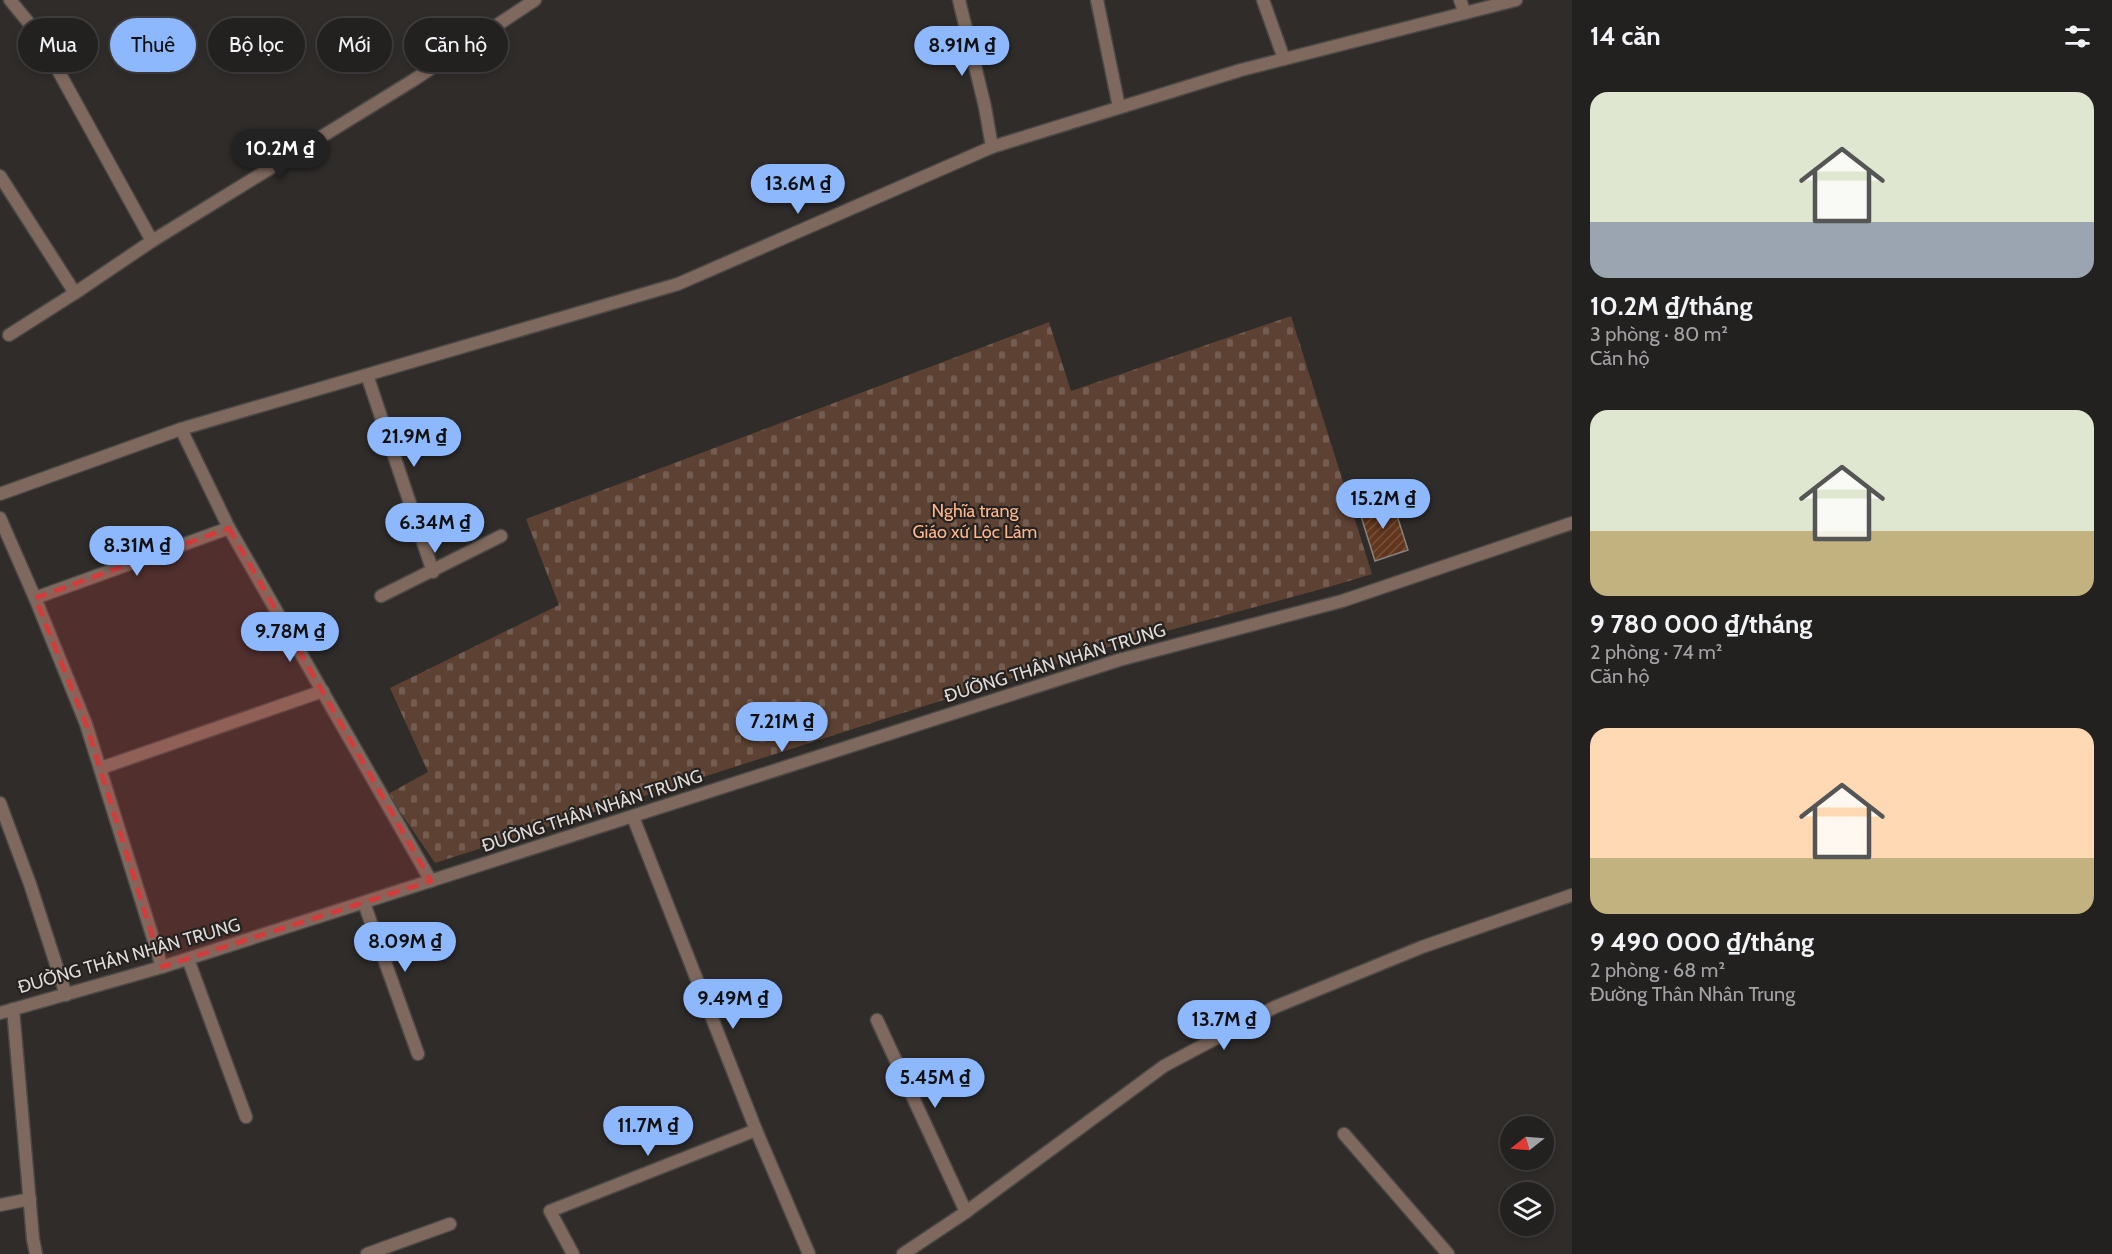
<!DOCTYPE html>
<html lang="vi">
<head>
<meta charset="utf-8">
<style>
	:root { --surface:#232120; --page:#2b2929; --text:#f1f3f6; --muted:#a3a3a5; --line:#403e3e; --accent:#8eb8fd }
	body { margin:0; font-family:Cabin,sans-serif; background:var(--page); color:var(--text); height:100vh; display:flex; flex-direction:column; font-size:22px; white-space:nowrap }
	* { box-sizing:border-box; margin:0 }
	p { font-size:20px; color:var(--muted) }
	.icon { flex:none; width:33px; height:33px; fill:none; stroke:currentColor; stroke-width:2; stroke-linecap:round; stroke-linejoin:round }
	.map { position:relative; flex:1; overflow:hidden }
	.drawer { display:flex; flex-direction:column; background:var(--surface); width:540px }
	.drawer>* { flex:none }
	.top-card { position:absolute; left:18px; top:18px; width:570px; height:54px; display:flex; gap:12px }
	.needle { width:39px; rotate:253deg }
	.fabs { position:absolute; left:1500px; top:1116px; display:grid; gap:12px }
	.fabs a { display:grid; place-items:center; width:54px; height:54px; border-radius:50%; background:var(--surface); box-shadow:0 3px 9px #0003,0 0 0 2px var(--line); font-size:30px }
	.price { position:absolute; translate:-50% -51px; padding:0 14px; border-radius:21px; background:var(--accent); color:#111; font-size:20px; line-height:39px; filter:drop-shadow(0 2px 3px #0008) }
	.price::after { content:''; position:absolute; left:50%; top:36px; width:18px; height:14px; margin-left:-9px; background:inherit; clip-path:polygon(0 0,100% 0,50% 100%) }
	.price.selected { background:#222; color:#fff }
	ul { padding:0; list-style:none }
	li { display:grid; align-content:center; gap:12px; height:318px; padding:0 18px }
	li span { display:grid; place-items:center; height:186px; border-radius:18px; color:#555 }
	li>.icon { margin-inline-start:auto }
	span .icon { width:108px; height:108px; fill:#fffc; stroke-width:1 }
	li b { font-size:26px }
	h2 { display:flex; justify-content:space-between; align-items:center; height:72px; padding:0 18px; font-size:26px }
	.chip { padding:0 21px; border-radius:27px; background:var(--surface); box-shadow:0 3px 9px #0003,0 0 0 2px var(--line); font-size:21px; line-height:54px }
	.chip.selected { background:var(--accent); color:#111 }
	main { display:flex; flex:1; min-height:0 }
	.map>svg:first-child { display:block }
	.cemetery { fill:url(#cemetery-stones) }
	.building { fill:url(#building-hatch); stroke:#87827f; stroke-width:1.5 }
	.lines { fill:none; stroke-linecap:round; stroke-linejoin:round }
	.minor-casing { stroke:#4b4846; stroke-width:15 }
	.tertiary-casing { stroke:#4b4846; stroke-width:15 }
	.minor { stroke:#7f695e; stroke-width:12 }
	.tertiary { stroke:#7f695e; stroke-width:12 }
	.marked { fill:#d73a3a; fill-opacity:0.2; stroke:#d73a3a; stroke-width:4.5; stroke-dasharray:12 8; stroke-linejoin:round }
	.labels { text-anchor:middle; stroke-width:4.5; stroke-linejoin:round; paint-order:stroke }
	.park-label { font-size:18px; fill:#feb58d; stroke:#262220 }
	.street-label { font-size:18px; fill:#dedcda; stroke:#262220 }
</style>
</head>
<body>
<main>
<div class="map">
<svg width="1572" height="1254" viewBox="0 0 1572 1254">
	<defs>
		<pattern id="cemetery-stones" width="16" height="16" patternUnits="userSpaceOnUse" patternTransform="scale(1.5)"><rect width="16" height="16" fill="#5d4233"/><path d="M2 7V4a2 2 0 0 1 4 0v3zM10 15v-3a2 2 0 0 1 4 0v3z" fill="#745d50"/></pattern>
		<pattern id="building-hatch" width="6" height="6" patternUnits="userSpaceOnUse" patternTransform="scale(1.5)"><rect width="6" height="6" fill="#61361d"/><path d="M-1 1l2-2M0 6l6-6M5 7l2-2" fill="none" stroke="#77523d"/></pattern>
	</defs>
	<rect width="100%" height="100%" fill="#2f2c2a"/>
	<polygon class="cemetery" points="1291,316 1372,574 1329,587 1115,645 435,863 388,794 428,772 390,688 559,605 526,519 1049,322 1071,391"/>
	<polygon class="building" points="1392,500 1408,550 1375,561 1359,510"/>
	<g class="lines">
		<defs>
			<g id="minor">
				<polyline points="10,0 38,34 152,241"/>
				<polyline points="959,0 985,107 992,147"/>
				<polyline points="1097,0 1119,107"/>
				<polyline points="1263,0 1284,59"/>
				<polyline points="1460,0 1465,13"/>
				<polyline points="0,176 75,293"/>
				<polyline points="9,335 75,293 152,241 412,81 535,0"/>
				<polyline points="367,375 433,572"/>
				<polyline points="181,429 229,528 431,881"/>
				<polyline points="0,494 181,429 678,284 992,147 1241,70 1516,0"/>
				<polyline points="0,518 35,598 86,724 162,967"/>
				<polyline points="381,596 501,536"/>
				<polyline points="35,598 229,528"/>
				<polyline points="101,768 323,691"/>
				<polyline points="0,803 30,884 66,995"/>
				<polyline points="633,817 756,1130 809,1254"/>
				<polyline points="364,903 418,1054"/>
				<polyline points="188,959 246,1117"/>
				<polyline points="13,1009 33,1239 36,1254"/>
				<polyline points="877,1020 966,1212"/>
				<polyline points="1344,1134 1448,1254"/>
				<polyline points="0,1205 30,1199"/>
				<polyline points="367,1254 450,1224"/>
				<polyline points="573,1254 550,1211 756,1130"/>
				<polyline points="903,1254 966,1212 1164,1066 1275,1007 1422,947 1572,895"/>
			</g>
			<polyline id="tertiary" points="0,1013 162,967 1119,660 1342,601 1572,523"/>
		</defs>
		<use href="#minor" class="minor-casing"/>
		<use href="#tertiary" class="tertiary-casing"/>
		<use href="#minor" class="minor"/>
		<use href="#tertiary" class="tertiary"/>
	</g>
	<path class="marked" d="M229,528L431,881L162,967L86,724L35,598Z"/>
	<g class="labels">
		<g class="park-label">
			<text x="975" y="517">Nghĩa trang<tspan x="975" dy="21">Giáo xứ Lộc Lâm</tspan></text>
		</g>
		<g class="street-label">
			<text transform="translate(1055 663) rotate(-17)" y="6">ĐƯỜNG THÂN NHÂN TRUNG</text>
			<text transform="translate(592 811) rotate(-18)" y="6">ĐƯỜNG THÂN NHÂN TRUNG</text>
			<text transform="translate(129 956) rotate(-16)" y="6">ĐƯỜNG THÂN NHÂN TRUNG</text>
		</g>
	</g>
</svg>
<div class="fabs">
<a><svg class="needle" viewBox="-14 -14 28 28"><path d="M0-13l5 13h-10z" fill="#e53935"/><path d="M0 13l5-13h-10z" fill="#a3a3a5"/></svg></a>
<a><svg class="icon" aria-label="layers" viewBox="0 0 24 24"><path d="M12 4l9 5-9 5-9-5zM3 14l9 5 9-5"/></svg></a>
</div>
<b class="price" style="left:962px;top:77px">8.91M ₫</b>
<b class="price selected" style="left:280px;top:180px">10.2M ₫</b>
<b class="price" style="left:798px;top:215px">13.6M ₫</b>
<b class="price" style="left:414px;top:468px">21.9M ₫</b>
<b class="price" style="left:1383px;top:530px">15.2M ₫</b>
<b class="price" style="left:435px;top:554px">6.34M ₫</b>
<b class="price" style="left:137px;top:577px">8.31M ₫</b>
<b class="price" style="left:290px;top:663px">9.78M ₫</b>
<b class="price" style="left:782px;top:753px">7.21M ₫</b>
<b class="price" style="left:405px;top:973px">8.09M ₫</b>
<b class="price" style="left:733px;top:1030px">9.49M ₫</b>
<b class="price" style="left:1224px;top:1051px">13.7M ₫</b>
<b class="price" style="left:935px;top:1109px">5.45M ₫</b>
<b class="price" style="left:648px;top:1157px">11.7M ₫</b>
<div class="top-card">
<a class="chip">Mua</a>
<a class="chip selected">Thuê</a>
<a class="chip">Bộ lọc</a>
<a class="chip">Mới</a>
<a class="chip">Căn hộ</a>
</div>
</div>
<section class="drawer">
<h2>14 căn<svg class="icon" aria-label="filters" viewBox="0 0 24 24"><path d="M4 7h16M4 17h16"/><circle cx="9" cy="7" r="2"/><circle cx="15" cy="17" r="2"/></svg></h2>
<ul>
<li><span style="background:linear-gradient(#dfe7d0 70%,#9aa5b1 0)"><svg class="icon" aria-label="home" viewBox="0 0 24 24"><path d="M3 11l9-7 9 7M6 9v11h12V9"/></svg></span><div><b>10.2M ₫/tháng</b><p>3 phòng · 80 m²</p><p>Căn hộ</p></div></li>
<li><span style="background:linear-gradient(#dfe7d0 65%,#c2b280 0)"><svg class="icon" aria-label="home" viewBox="0 0 24 24"><path d="M3 11l9-7 9 7M6 9v11h12V9"/></svg></span><div><b>9 780 000 ₫/tháng</b><p>2 phòng · 74 m²</p><p>Căn hộ</p></div></li>
<li><span style="background:linear-gradient(#ffd9b3 70%,#c2b280 0)"><svg class="icon" aria-label="home" viewBox="0 0 24 24"><path d="M3 11l9-7 9 7M6 9v11h12V9"/></svg></span><div><b>9 490 000 ₫/tháng</b><p>2 phòng · 68 m²</p><p>Đường Thân Nhân Trung</p></div></li>
</ul>
</section>
</main>
</body>
</html>
